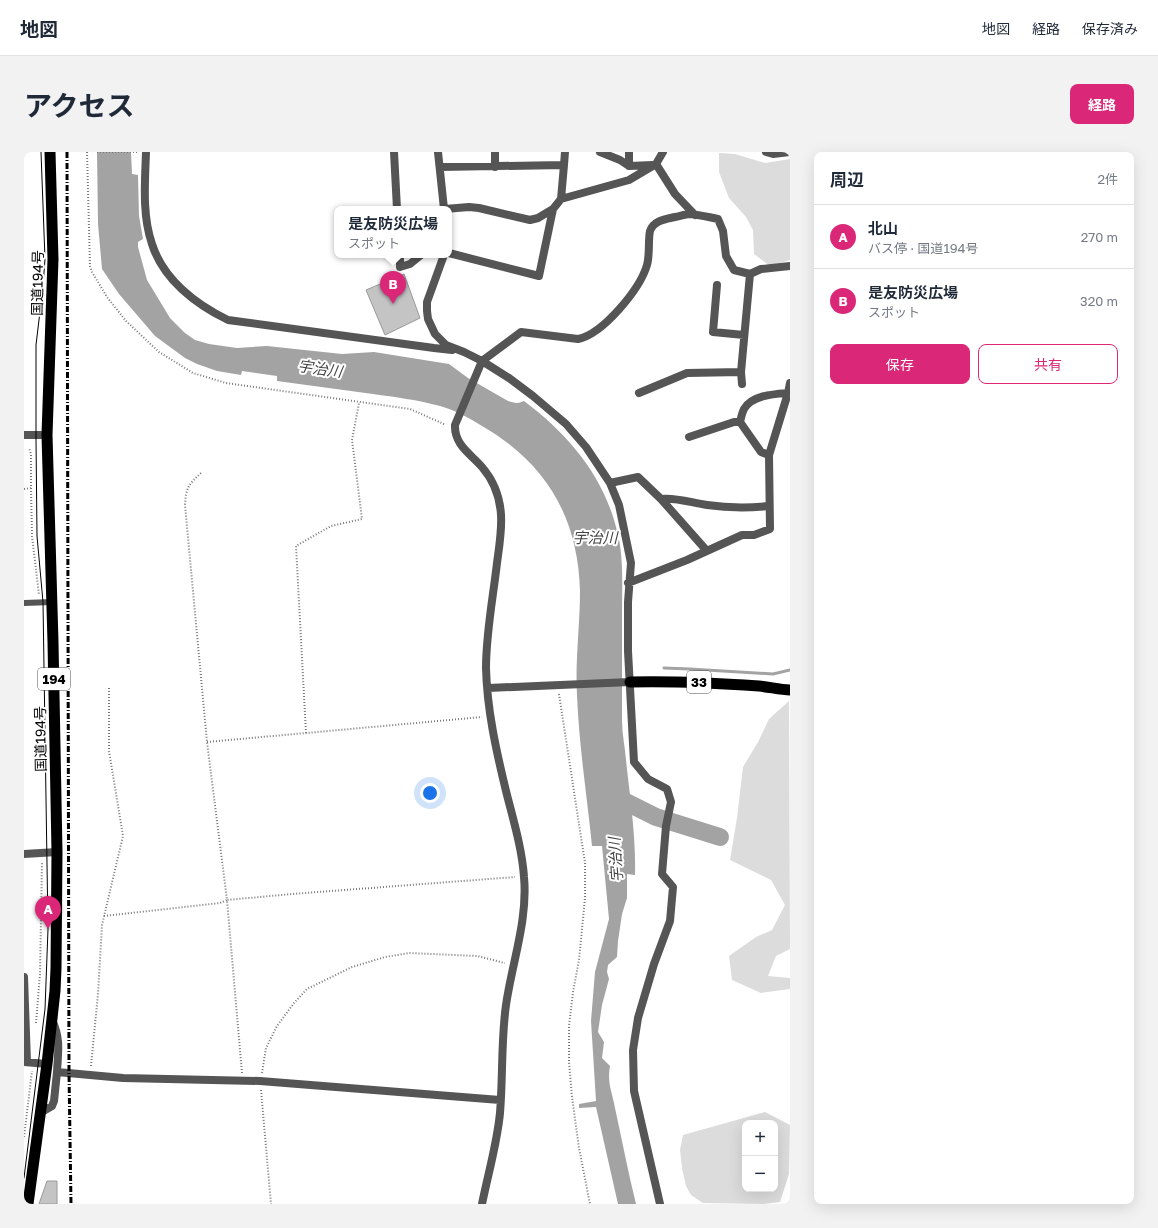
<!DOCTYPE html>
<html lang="ja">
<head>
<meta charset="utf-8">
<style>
	:root { --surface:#fff; --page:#f2f2f3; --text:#1f2937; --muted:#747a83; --line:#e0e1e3; --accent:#db2777 }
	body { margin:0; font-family:"Golos Text","Noto Sans JP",sans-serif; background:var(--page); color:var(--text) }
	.controls { position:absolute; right:12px; bottom:12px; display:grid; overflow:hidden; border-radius:8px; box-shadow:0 4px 16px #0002 }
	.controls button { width:36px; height:36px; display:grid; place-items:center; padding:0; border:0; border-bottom:1px solid var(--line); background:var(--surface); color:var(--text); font:20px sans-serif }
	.you { position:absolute; left:406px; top:641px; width:14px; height:14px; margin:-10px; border:3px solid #fff; border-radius:50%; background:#1a73e8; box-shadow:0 0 0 6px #1a73e833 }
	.badge { display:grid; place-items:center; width:26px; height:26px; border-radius:50%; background:var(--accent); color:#fff; font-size:13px; font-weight:700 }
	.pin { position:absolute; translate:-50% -33px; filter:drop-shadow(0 1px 2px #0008) }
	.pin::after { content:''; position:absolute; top:21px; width:14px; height:12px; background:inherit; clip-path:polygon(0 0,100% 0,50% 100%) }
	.popup { position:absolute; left:310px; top:54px; width:118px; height:52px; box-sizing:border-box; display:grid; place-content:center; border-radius:8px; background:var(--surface); filter:drop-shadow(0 1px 3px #0005); font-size:13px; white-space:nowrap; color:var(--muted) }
	.popup b { font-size:15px; color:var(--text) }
	.popup::after { content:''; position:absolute; left:50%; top:100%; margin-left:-8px; border:8px solid transparent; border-top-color:var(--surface) }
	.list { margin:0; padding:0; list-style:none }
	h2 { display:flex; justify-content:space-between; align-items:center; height:52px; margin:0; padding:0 16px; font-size:17px }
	h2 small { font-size:13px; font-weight:400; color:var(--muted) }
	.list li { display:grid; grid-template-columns:26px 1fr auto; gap:12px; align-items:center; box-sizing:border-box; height:64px; padding:0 16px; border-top:1px solid var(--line) }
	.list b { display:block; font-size:15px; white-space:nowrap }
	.list p { margin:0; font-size:13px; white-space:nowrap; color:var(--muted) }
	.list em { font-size:13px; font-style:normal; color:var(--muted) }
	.actions { display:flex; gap:8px; padding:12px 16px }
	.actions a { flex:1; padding:9px 0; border:1px solid var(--accent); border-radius:8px; text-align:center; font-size:14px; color:var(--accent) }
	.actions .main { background:var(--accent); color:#fff }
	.map { position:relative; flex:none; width:766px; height:1052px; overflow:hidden; border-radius:8px }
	header { display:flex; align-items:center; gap:24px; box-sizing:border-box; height:56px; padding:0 20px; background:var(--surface); border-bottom:1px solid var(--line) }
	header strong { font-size:19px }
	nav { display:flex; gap:22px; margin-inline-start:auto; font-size:14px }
	.intro { display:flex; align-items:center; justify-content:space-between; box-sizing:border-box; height:96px; padding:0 24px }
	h1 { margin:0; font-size:28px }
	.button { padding:10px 18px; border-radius:8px; background:var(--accent); color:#fff; font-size:14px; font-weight:700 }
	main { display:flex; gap:24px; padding:0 24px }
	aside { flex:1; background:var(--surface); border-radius:8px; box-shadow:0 4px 16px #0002 }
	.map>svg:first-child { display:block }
	.green { fill:#dcdcdc; fill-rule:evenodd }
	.water { fill:#a3a3a3 }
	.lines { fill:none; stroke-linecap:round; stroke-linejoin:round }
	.stream { stroke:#a3a3a3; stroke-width:3 }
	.river { stroke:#a3a3a3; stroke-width:18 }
	.building { fill:#c4c4c4; stroke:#999 }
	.path { stroke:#777; stroke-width:2; stroke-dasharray:1 2; stroke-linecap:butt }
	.service { stroke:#555; stroke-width:6 }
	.minor { stroke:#555; stroke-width:8 }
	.tertiary { stroke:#555; stroke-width:8 }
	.trunk { stroke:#000; stroke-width:11 }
	.tram { stroke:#000; stroke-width:1 }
	.rail { stroke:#000; stroke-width:3; stroke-dasharray:6 2 1 2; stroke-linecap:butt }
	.labels { text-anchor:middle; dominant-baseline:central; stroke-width:4; stroke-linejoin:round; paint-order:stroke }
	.shield { fill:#fff; stroke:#4c4c4c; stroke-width:1 }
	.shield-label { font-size:13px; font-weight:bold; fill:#000 }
	.street-label { font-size:14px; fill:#000; stroke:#fff }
	.water-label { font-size:15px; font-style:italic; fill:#444; stroke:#fff }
</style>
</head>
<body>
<header>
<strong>地図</strong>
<nav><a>地図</a><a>経路</a><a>保存済み</a></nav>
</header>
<div class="intro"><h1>アクセス</h1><a class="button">経路</a></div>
<main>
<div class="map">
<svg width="766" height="1052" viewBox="0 0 766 1052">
	<rect width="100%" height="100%" fill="#fff"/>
	<!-- green -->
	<path class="green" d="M695,1L711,2L741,11L766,7V108L746,114L730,102L729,78L722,65L705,46L695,20Z
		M765,549L766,797L752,804L744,824L766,826V837L737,841L708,828L705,804L732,785L748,778L761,753L747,728L706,708L713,666L719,615L734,590L745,567Z
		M741,960L766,973L765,1022L756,1050L739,1052L679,1051L667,1043L662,1034L658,1016L656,998L659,983ZM721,971H751V1037H721Z"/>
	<!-- water -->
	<path class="water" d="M73,0H107L108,22L114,23L115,64L119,87L114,90V95L123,128L146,166L161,181L171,188L185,192L213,196L243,194L318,202L350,200L425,212L444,226L484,249C490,251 494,252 500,249C544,282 580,324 593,379C600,405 598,434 598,460C598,496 598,533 598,569C598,582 601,595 602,608C606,646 612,684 611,723L603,722V746L598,762L594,789L593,805L584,813L583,820L585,827L578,853L574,880L580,890L578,906L586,914C583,932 588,939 591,956C598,988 604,1020 612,1052H594L572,955L555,956V952L572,949L567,869L571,820L585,767L578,694H568C563,644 555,594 553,543C551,509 556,474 556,439C554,365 522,311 458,274C445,266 431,258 416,254C394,248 371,245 349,242C317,238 285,233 253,229V224L218,219L217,223L193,219L173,212L161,206L131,184L95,142L78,117L74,72Z"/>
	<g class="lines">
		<!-- stream -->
		<path class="stream" d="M640,516L666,517L749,522L766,518"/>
		<!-- river -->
		<path class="river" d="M586,642L632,665L696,685"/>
	</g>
	<!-- building -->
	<path class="building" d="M380,122L396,166L361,183L342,138Z
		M23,1029H33V1052H15Z"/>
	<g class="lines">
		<!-- path -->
		<path class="path" d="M63,0L66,114L68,120L83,145L102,169L135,200L169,221L202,231L386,257L422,273
			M73,0H113
			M177,321C164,333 162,336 161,353L183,590L203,748L268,742L491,725
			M7,336L8,384L15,443
			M0,337L7,336V302L5,296
			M535,542L561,711V746L555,808L549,840L545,874V910L548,945L555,996L566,1052
			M282,581L272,394L307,374L338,367L328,288L335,251
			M183,590L458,565
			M80,764L196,751L203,748L218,921
			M12,871L16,822L18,710
			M67,914L74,842L78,773L99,684L85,599V535
			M238,921L242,896L253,874L270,851L283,837L328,815L361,805L385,801L453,804L481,811
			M237,938L247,1052
			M0,985L8,919"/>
		<!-- service -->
		<path class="service" d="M0,451L28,450"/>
		<!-- minor -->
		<path class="minor" d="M122,0C121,30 118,63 128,92C139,127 171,152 204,168L410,196L428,198
			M370,0L373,57
			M414,0L420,57
			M576,0L596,8L605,14L629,13
			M605,0V14
			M742,0L749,2L766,0
			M632,12L651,42L671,63
			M540,13L541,0
			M416,15L540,13L537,47L529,57
			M471,15V0
			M537,47L605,28L632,12L639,0
			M421,57L445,55L455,56L506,68L514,66L529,57L515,124L425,101
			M376,103V115L386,112L397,103
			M420,103L403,150V159L404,167L411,182L422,193L440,200L458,209L485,226L509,244L542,272L562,295L586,331L595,353L607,411L604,450V499L610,610L624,627L643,637L647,650L642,674L638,722L649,735L646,769L630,812L614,866L609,898L610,939L636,1052
			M693,133L689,180L720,183
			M717,220L718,232
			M615,241L663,221L717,220L726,122
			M665,285L710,270H716
			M745,303L737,300L716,270C717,266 718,261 720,257C728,243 750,242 764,241L766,231
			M586,331L614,325L637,347L683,399
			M637,347C652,345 668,351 683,353C704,356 725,356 745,354
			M604,431L663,408L718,383H730L746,377L745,303L764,241
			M464,536L606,530
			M0,702L33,700
			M0,825L3,910
			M28,868C37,887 34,900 33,920L99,926L236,929L476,948
			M0,910L23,912
			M16,961L28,954L30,949L33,920
			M458,1052C464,1022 473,992 476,961C479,925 477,888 482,853C488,811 504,768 500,725C498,696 489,667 482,639C472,598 463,557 462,516C462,481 469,446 473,411C475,396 478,379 477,363C476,346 470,329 458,315C447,302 430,293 431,273L458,209L497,180L554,187C579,182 616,137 623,113C626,103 624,88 626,79C630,68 642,67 651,65C656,64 662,62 666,62C675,63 685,65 694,67L699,79L702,104L710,118L726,122L737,117L766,114"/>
		<!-- tertiary -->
		<path class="tertiary" d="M0,283H23"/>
		<!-- trunk -->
		<path class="trunk" d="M606,530C649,529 692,531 735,534C746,535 756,538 766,538
			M4,1052L23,912L31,839L32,816L33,700L29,490L23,283L29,107L26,0"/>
		<!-- tram -->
		<path class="tram" d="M0,1026L21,857L24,777L19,450L13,384L12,287V193L19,134L21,107L17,0"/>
		<!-- rail -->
		<path class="rail" d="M43,0L45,921L47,1052"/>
	</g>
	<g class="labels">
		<!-- shield labels -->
		<g class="shield">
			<rect x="14" y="516" width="32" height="22" rx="3"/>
			<rect x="663" y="519" width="24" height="22" rx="3"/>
		</g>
		<g class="shield-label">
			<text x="30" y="527">194</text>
			<text x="675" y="530">33</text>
		</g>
		<!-- street labels -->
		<g class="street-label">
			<text transform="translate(13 131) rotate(-89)">国道194号</text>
			<text transform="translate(16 587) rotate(-91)">国道194号</text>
		</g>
		<!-- water labels -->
		<g class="water-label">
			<text transform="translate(296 216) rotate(8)">宇治川</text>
			<text x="571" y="385">宇治川</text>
			<text transform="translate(591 708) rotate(-94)">宇治川</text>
		</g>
	</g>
</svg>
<div class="controls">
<button>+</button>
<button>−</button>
</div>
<div class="you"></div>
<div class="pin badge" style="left:24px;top:777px">A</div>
<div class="pin badge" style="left:369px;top:152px">B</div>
<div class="popup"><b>是友防災広場</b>スポット</div>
</div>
<aside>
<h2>周辺<small>2件</small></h2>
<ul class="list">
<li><span class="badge">A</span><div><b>北山</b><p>バス停 · 国道194号</p></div><em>270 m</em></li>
<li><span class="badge">B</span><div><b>是友防災広場</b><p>スポット</p></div><em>320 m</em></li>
</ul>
<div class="actions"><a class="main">保存</a><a>共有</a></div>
</aside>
</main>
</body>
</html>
